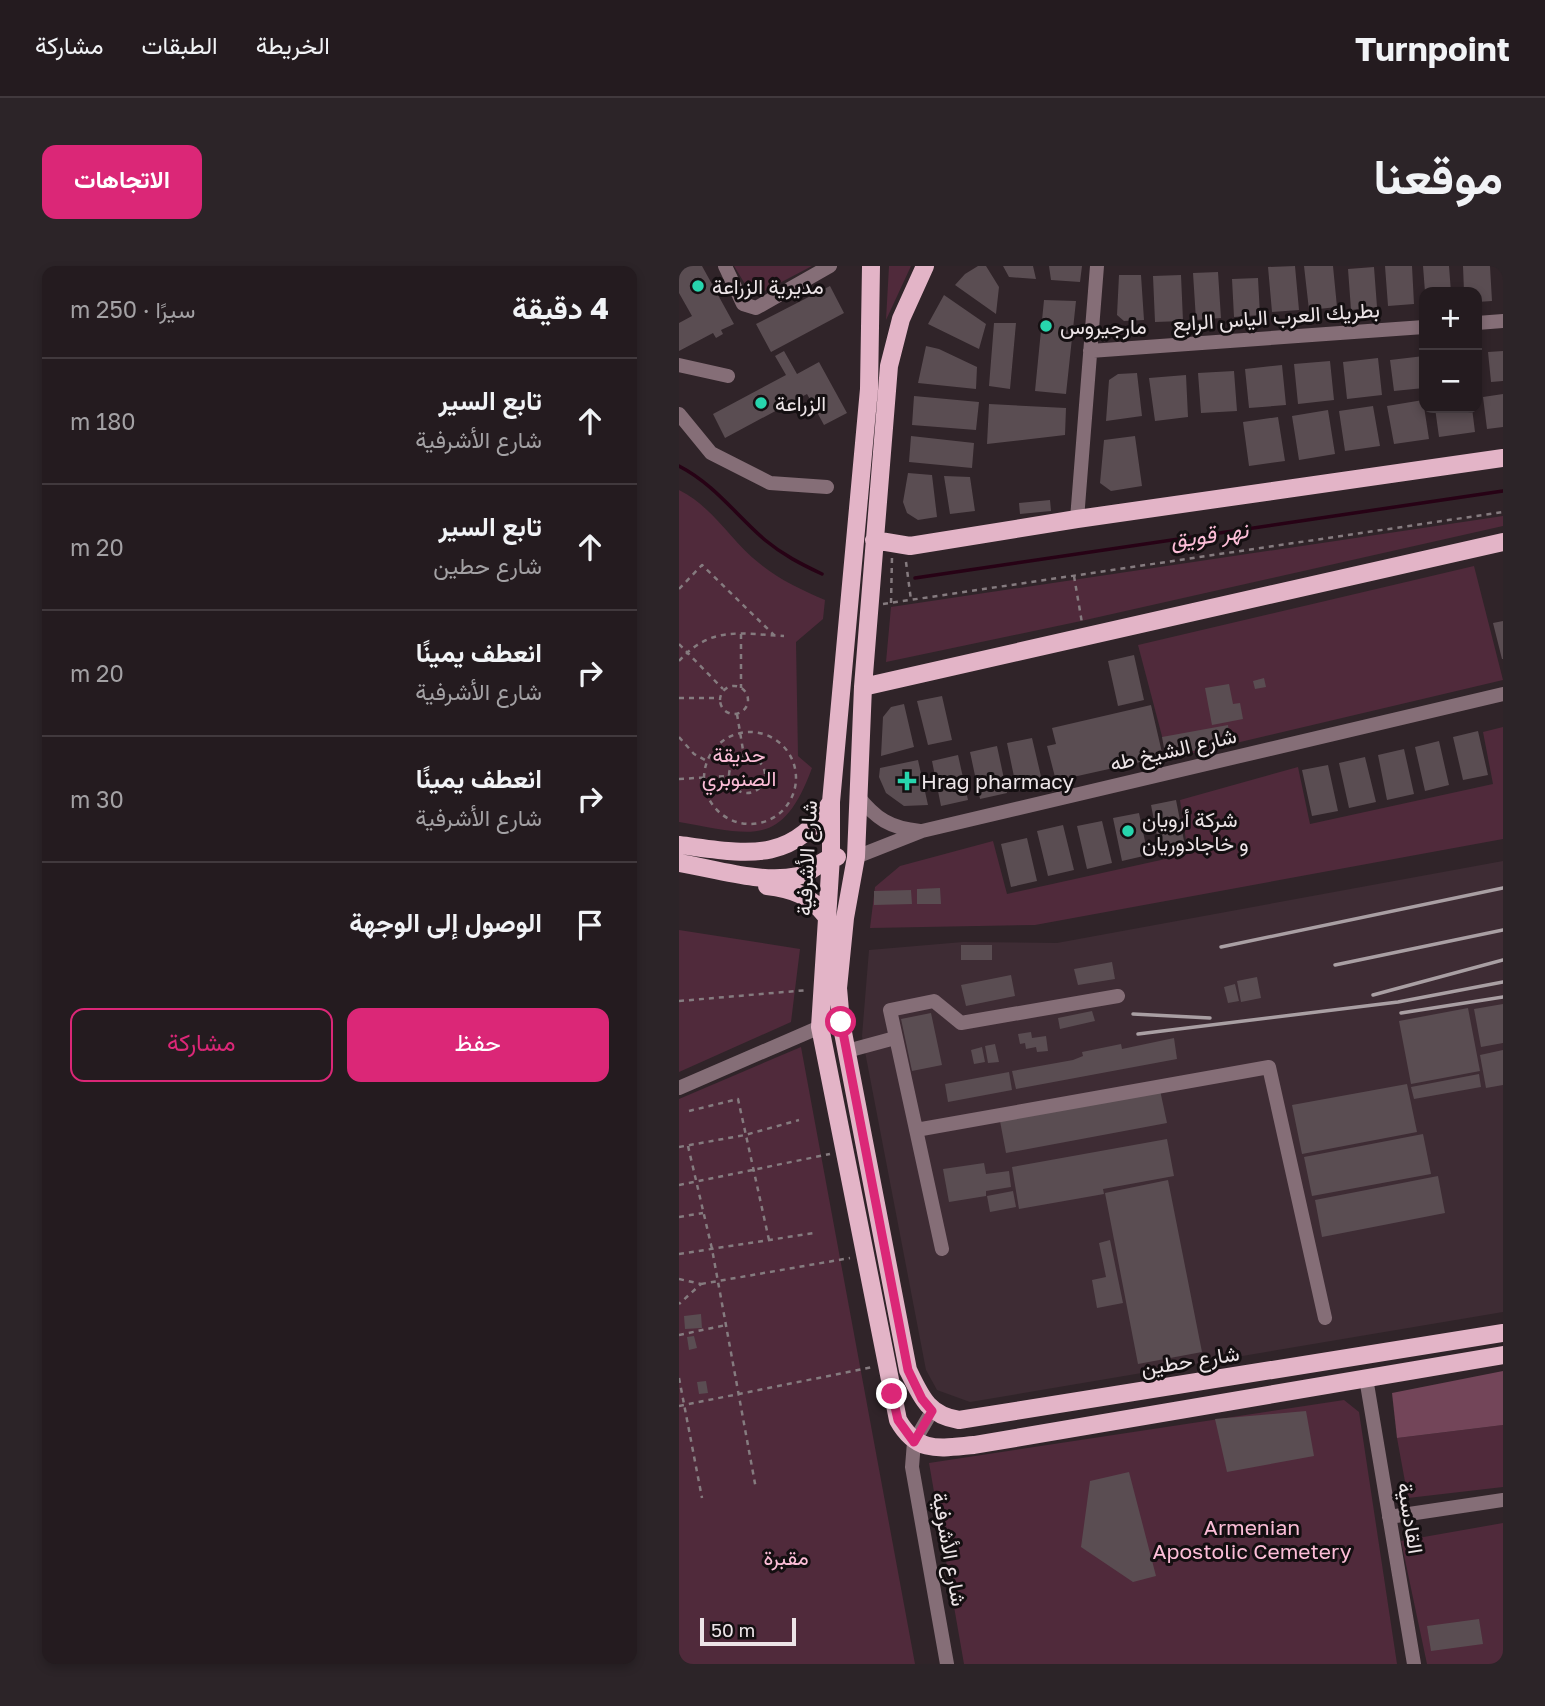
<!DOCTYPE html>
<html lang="ar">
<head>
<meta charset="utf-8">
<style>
	:root { --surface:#241b1f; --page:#2c2428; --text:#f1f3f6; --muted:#a3a1a4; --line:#41393d; --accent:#db2777 }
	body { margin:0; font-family:"Golos Text",Vazirmatn,sans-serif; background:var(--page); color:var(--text); direction:rtl }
	.controls { position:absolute; right:21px; top:21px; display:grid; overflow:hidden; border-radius:14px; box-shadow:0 4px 10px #0003 }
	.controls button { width:63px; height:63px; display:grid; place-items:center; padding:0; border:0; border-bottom:2px solid var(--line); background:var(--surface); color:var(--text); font:35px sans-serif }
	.scale { position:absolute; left:21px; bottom:18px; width:96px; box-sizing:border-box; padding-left:7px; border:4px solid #ece4e7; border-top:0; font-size:19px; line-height:24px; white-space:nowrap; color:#ece4e7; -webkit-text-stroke:5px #140f11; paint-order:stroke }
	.stop { position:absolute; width:21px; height:21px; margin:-16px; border:5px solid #db2777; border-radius:50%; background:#fff }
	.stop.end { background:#db2777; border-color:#fff; box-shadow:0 2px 7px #0008 }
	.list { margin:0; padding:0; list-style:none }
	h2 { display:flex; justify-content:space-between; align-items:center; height:91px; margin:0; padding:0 28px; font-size:30px }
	h2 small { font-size:23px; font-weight:400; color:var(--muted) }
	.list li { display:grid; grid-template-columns:46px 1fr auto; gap:21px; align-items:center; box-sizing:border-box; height:126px; padding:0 28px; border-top:2px solid var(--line) }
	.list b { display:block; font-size:26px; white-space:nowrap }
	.list p { margin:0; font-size:23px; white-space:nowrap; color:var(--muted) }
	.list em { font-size:23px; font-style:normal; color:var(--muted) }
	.actions { display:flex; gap:14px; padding:21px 28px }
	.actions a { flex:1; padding:16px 0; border:2px solid var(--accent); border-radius:14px; text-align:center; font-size:24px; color:var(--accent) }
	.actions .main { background:var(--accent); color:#fff }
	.icon { flex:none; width:38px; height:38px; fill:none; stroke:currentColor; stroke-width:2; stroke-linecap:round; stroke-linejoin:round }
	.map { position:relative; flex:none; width:824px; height:1398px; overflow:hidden; direction:ltr; border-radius:14px }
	header { display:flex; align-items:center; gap:42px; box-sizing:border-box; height:98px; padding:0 35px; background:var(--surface); border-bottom:2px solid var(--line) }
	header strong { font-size:33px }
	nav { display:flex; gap:38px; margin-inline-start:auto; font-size:24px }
	.intro { display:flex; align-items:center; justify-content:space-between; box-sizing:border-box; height:168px; padding:0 42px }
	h1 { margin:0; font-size:49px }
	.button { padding:18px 32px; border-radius:14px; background:var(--accent); color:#fff; font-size:24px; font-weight:700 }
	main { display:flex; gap:42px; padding:0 42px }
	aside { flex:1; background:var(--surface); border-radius:14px; box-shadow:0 4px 10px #0003 }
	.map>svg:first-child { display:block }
	.built { fill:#3e2c34 }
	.green { fill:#502a3b }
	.forest { fill:#734559 }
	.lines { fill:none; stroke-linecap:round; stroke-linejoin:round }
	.stream { stroke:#270215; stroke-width:3.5 }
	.building { fill:#5a4d52 }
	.path { stroke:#857b7f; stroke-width:2.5; stroke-dasharray:5 5; stroke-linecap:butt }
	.minor { stroke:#856e77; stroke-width:14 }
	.major { stroke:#e3b4c7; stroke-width:18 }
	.rail { stroke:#a99fa3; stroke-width:3.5 }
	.route { stroke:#db2777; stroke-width:9 }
	.poi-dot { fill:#27d5ad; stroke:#140f11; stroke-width:2.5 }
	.labels { text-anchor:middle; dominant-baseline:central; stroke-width:6; stroke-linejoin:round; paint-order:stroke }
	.poi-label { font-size:21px; fill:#ece4e7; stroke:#140f11; text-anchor:start }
	.street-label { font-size:21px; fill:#ece4e7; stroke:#140f11 }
	.park-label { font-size:21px; fill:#fcbdd7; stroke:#140f11 }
	.water-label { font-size:23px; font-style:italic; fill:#fdbed8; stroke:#140f11 }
</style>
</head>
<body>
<header>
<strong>Turnpoint</strong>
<nav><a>الخريطة</a><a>الطبقات</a><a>مشاركة</a></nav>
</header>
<div class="intro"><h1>موقعنا</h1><a class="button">الاتجاهات</a></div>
<main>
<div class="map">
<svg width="824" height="1398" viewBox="0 0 824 1398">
	<rect width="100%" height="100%" fill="#302429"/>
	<!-- built -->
	<path class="built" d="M824,595V1046L291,1136L258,1124L247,1104L183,770L190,684L284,676L378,677Z"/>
	<!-- green -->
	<path class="green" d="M55,0H133L74,31Z
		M210,0H232L207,54Z
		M0,224C34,241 51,274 80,297C99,313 123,324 146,334L144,353L117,376L119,490L133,502C103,584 72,568 0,556Z
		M824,250V260L402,355L207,396L212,341Z
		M795,300L824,414L489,493L459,379Z
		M824,461V573L356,659L191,662L196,621L221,600L314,575L328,628L509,588L501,534L619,501L631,558L814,518L804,466Z
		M0,664L121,683L112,756L0,806Z
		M122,781L236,1398H0V833Z
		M665,1134L680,1146L718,1398H285L250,1197Z
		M824,1159V1221L729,1232L718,1172Z
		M824,1257V1398H748L722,1275Z"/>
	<!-- forest -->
	<path class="forest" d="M824,1105V1159L718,1172L713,1127Z"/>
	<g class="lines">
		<!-- stream -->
		<path class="stream" d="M0,200C35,218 57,249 86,274C104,289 122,298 143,308
			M236,312L824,225"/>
	</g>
	<!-- building -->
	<path class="building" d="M0,0H23L55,58L42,64L44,68L37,72L34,67L0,85V57L13,50L0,27Z
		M299,0H307L320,21L317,48L276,19L286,8Z
		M324,0H354L357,13L330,11Z
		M370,0H403L401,16L372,14Z
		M616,0L620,44L593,46L589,1Z
		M625,0H654L658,41L630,44Z
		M706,0H733L735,38L709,40Z
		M744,0H770L772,26H746Z
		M784,0H811L813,35L798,36V26H785Z
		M695,1L698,41L672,44L669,3Z
		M539,6L542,52L517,54L514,7Z
		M440,9H462L465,54L445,55L438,49Z
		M502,9L504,55L476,56L474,10Z
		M579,12L581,49L555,51L553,13Z
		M151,20L165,47L92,86L77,58Z
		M265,29L307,58L300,83L249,58Z
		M365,34L397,35L387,128L356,125Z
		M315,57H337L331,123L310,120Z
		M247,80L260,83L298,101L297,123L239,117Z
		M105,85L118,108L140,96L168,147L145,159L128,128L46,172L34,148L107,109L96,90Z
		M824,85V115L812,116L809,86Z
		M745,90V122L715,125L711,94Z
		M699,92L703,129L668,133L664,96Z
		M651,95L655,134L619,138L615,98Z
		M603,99L607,139L570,142L566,103Z
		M555,105L558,145L522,147L519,107Z
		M458,107L463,150L427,155L430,114L439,108Z
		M507,109L509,151L476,155L470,112Z
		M824,128V161L808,163L804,131Z
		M235,130L300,136L297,164L233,159Z
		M744,134L750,173L715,178L708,140Z
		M310,138L387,142L386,169L308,178Z
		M694,140L701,180L666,185L660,145Z
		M756,142H793L796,166L760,171Z
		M649,144L656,188L620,194L613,150Z
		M599,151L606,195L570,200L564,156Z
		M232,170L295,177L293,202L230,196Z
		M456,170L463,220L432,225L421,217L425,174Z
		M229,207L253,209L258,251L239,254L228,247L224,236Z
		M265,210L291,211L296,245L271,248Z
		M371,234L372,245L341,248L340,237Z
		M824,355V393H823L814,357Z
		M455,389L465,434L439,440L429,395Z
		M585,412L587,421L576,423L574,415Z
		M550,418L554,438L561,437L564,453L533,459L526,422Z
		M263,430L273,474L249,479L238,435Z
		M225,438L235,481L202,490L204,451L212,441Z
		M472,439L484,491L385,513L384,509L376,511L368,480L377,478L373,462Z
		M549,459L550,468L528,475L529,482L504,487L503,481L485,482L483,471Z
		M799,465L809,509L784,514L774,471Z
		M353,472L364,519L338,525L328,477Z
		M760,475L770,519L746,525L736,481Z
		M318,480L328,527L301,533L291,486Z
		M725,483L735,528L708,534L699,489Z
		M279,489L289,534L262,540L253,495Z
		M686,491L697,536L670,542L660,497Z
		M239,494L249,539L225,540L207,527L200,511L201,502Z
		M649,499L659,545L633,550L623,504Z
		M497,534L506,580L481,585L472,539Z
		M460,547L469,589L443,595L434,552Z
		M423,555L433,597L408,603L398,560Z
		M384,559L395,604L369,610L358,565Z
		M348,572L358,615L332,621L322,578Z
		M261,622L262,638H238V623Z
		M232,624L233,638L195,639V625Z
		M282,679H313V694H282Z
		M433,696L436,713L399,719L395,703Z
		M332,709L336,730L287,740L282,719Z
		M578,711L582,732L562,736L558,715Z
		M556,718L560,735L549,737L545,721Z
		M824,738V777L802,781L795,743Z
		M789,742L801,805L732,818L720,755Z
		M413,745L416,755L381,763L379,752Z
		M252,747L263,799L233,805L222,753Z
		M352,766L353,772L367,770L369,785L358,786L357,781L347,783L346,777L341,778L339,768Z
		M495,772L498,793L337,823L333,805L394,794L404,790L403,786L442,778L443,783Z
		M316,778L320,796L309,797L306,780Z
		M303,781L306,796L295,798L292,784Z
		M824,784V819L807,822L801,789Z
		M330,806L333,824L269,836L266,818Z
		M800,808L802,821L735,833L732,821Z
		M728,818L738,866L623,888L613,839Z
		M481,824L488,857L327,887L321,855Z
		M744,868L752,908L633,930L625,891Z
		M488,873L495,910L424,923L425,928L340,943L333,901Z
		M305,897L307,908L330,905L332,921L307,925V930L270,936L264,903Z
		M759,910L766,947L643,971L636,934Z
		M489,914L523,1086L459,1098L426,927Z
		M334,925L337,941L311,946L308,930Z
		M431,974L444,1037L418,1042L413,1014L427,1011L420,977Z
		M22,1048L23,1062L6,1063L5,1050Z
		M15,1070L18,1082L10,1084L8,1071Z
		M27,1115L29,1127L20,1128L18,1116Z
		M627,1145L635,1190L548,1206L536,1153Z
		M450,1206L477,1310L454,1316L402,1281L411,1215Z
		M800,1353L804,1378L752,1385L748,1360Z"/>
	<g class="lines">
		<!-- path -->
		<path class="path" d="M227,296L232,334
			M395,310L403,357
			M0,323L23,299L96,370
			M212,337L213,291
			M204,338L824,246
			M62,368V422
			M0,378L44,423
			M0,395C32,359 62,368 105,370
			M41 434a14 14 0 1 1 28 0a14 14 0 1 1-28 0Z
			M0,432H41
			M58,448L65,490
			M25 512a46 46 0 1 1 92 0a46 46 0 1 1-92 0Z
			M0,471L15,488L28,495
			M50 509a18 18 0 1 1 36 0a18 18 0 1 1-36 0Z
			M0,513L50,510
			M0,735L129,724
			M10,845L59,833L90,974
			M9,880L33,983L77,1223
			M0,881L66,869L120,854
			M0,919L151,888
			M0,951L24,947
			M0,988L135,967
			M0,1013L22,1018L0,1038
			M22,1018L171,992
			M0,1069L47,1059
			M0,1112L23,1232
			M0,1140L194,1101"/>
		<!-- minor -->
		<path class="minor" d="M46,0L64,38L77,42L151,0
			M798,57L824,55
			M411,85L745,61
			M0,99L49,110
			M0,148L32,187L91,217L148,221
			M398,253L418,0
			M178,529C197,553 211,562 241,565
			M177,591L243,565L824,428
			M168,785L216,772
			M0,822L141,761
			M237,864L590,801L646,1052
			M263,983L211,744L255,735L282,757L439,730
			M687,1112L735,1398
			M253,1145L235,1176L233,1201L268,1398
			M710,1251L824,1234"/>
		<!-- major -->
		<path class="major" d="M192,0L190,123L152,536V591L141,761L219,1154C238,1188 261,1182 295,1179L824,1089
			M246,0L222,53L210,100L184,421L177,591L166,652L159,722L162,756L229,1104C242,1131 249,1149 280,1154L824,1067
			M195,274L231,280L398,253L824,192
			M184,421L824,276
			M0,579C64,587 113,600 152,536
			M0,597C37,603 82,618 119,610C134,607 144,591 158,591
			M88,620C113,623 131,629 147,650"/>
		<!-- rail -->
		<path class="rail" d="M542,681L824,622
			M656,699L824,664
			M694,729L824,694
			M722,747L824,731
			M454,748L531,752
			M459,768L719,736L824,716"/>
	</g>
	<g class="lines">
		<!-- route -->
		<path class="route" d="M162,756L229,1104L243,1133L253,1145L235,1176L219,1154L213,1128"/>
	</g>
	<!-- markers -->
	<g class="poi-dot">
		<circle cx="19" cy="20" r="7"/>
		<circle cx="367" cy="60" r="7"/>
		<circle cx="82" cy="137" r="7"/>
		<path d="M224.5 504.5h7v7h7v7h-7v7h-7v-7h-7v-7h7z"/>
		<circle cx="449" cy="565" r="7"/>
	</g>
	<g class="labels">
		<!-- poi labels -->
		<g class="poi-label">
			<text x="33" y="20">مديرية الزراعة</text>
			<text x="381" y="60">مارجيروس</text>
			<text x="96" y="137">الزراعة</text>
			<text x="242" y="515">Hrag pharmacy</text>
			<text x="463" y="553">شركة أرويان<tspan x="463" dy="24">و خاجادوريان</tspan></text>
		</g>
		<!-- street labels -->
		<g class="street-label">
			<text transform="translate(597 50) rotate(-4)">بطريك العرب الياس الرابع</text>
			<text transform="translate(494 483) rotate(-13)">شارع الشيخ طه</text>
			<text transform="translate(127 592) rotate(-87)">شارع الأشرفية</text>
			<text transform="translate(511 1094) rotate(-9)">شارع حطين</text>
			<text transform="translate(732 1252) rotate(81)">القادسية</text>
			<text transform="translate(271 1283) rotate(80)">شارع الأشرفية</text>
		</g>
		<!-- park labels -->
		<g class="park-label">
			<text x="60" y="488">حديقة<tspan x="60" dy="24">الصنوبري</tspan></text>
			<text x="573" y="1261">Armenian<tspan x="573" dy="24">Apostolic Cemetery</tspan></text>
			<text x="107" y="1291">مقبرة</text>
		</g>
		<!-- water labels -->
		<g class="water-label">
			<text transform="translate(530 268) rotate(-8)">نهر قويق</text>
		</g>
	</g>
</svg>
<div class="controls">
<button>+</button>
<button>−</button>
</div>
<div class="scale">50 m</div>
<div class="stop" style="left:162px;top:756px"></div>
<div class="stop end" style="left:213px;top:1128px"></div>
</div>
<aside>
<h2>4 دقيقة<small>سيرًا · 250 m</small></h2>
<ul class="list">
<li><svg class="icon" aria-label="ahead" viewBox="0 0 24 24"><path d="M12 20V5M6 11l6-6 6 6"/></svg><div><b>تابع السير</b><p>شارع الأشرفية</p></div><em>180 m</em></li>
<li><svg class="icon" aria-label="ahead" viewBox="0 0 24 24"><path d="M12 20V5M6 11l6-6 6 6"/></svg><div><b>تابع السير</b><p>شارع حطين</p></div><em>20 m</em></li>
<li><svg class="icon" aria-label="right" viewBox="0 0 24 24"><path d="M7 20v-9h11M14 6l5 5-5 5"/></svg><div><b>انعطف يمينًا</b><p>شارع الأشرفية</p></div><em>20 m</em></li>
<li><svg class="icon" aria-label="right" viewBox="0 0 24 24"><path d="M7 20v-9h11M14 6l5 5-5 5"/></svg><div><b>انعطف يمينًا</b><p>شارع الأشرفية</p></div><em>30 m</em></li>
<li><svg class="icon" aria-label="arrive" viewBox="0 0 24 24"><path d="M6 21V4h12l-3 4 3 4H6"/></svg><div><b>الوصول إلى الوجهة</b></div></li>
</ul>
<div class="actions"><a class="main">حفظ</a><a>مشاركة</a></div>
</aside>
</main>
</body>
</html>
